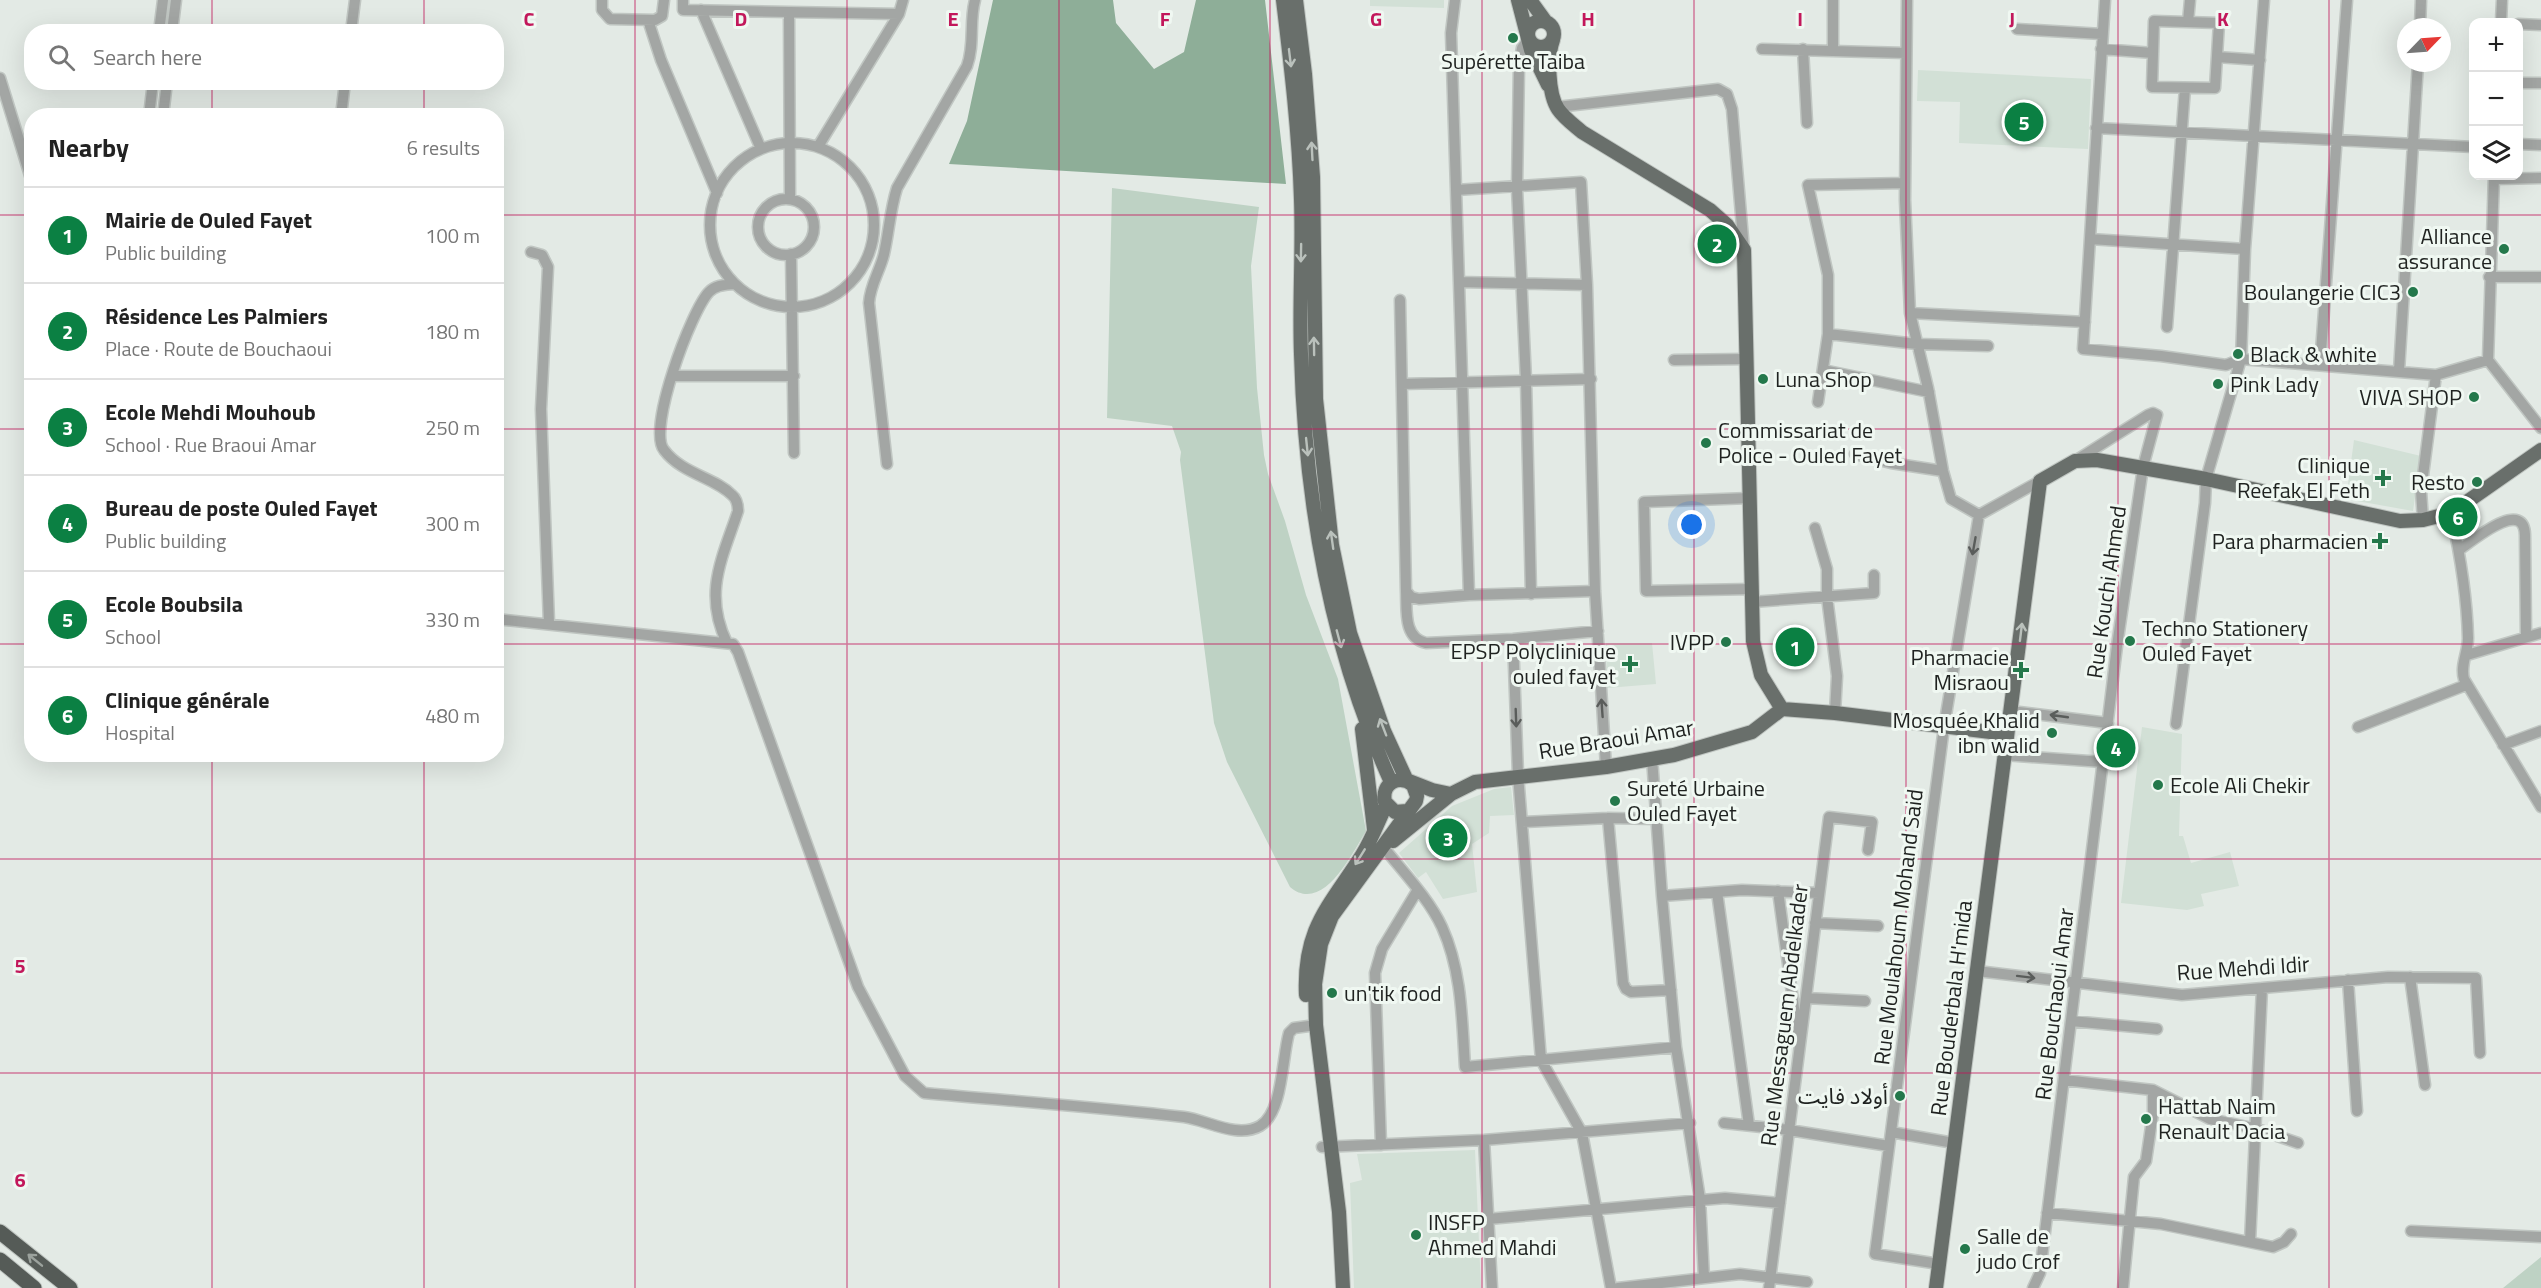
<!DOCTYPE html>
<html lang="en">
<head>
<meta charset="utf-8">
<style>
	:root { --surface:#fff; --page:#f6f6f6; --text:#222; --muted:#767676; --line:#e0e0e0; --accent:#0b8043 }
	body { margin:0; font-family:"Titillium Web","Noto Sans Arabic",sans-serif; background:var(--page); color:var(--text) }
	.controls { position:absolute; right:18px; top:18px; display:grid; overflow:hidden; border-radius:12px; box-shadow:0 6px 24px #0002 }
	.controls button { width:54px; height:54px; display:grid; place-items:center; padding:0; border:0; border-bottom:2px solid var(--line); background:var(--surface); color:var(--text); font:30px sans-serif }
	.compass { position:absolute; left:2397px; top:18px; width:54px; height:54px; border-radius:50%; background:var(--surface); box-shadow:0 6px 24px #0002; rotate:65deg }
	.you { position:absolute; left:1692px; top:525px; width:21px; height:21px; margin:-15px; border:4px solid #fff; border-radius:50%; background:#1a73e8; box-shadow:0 0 0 9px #1a73e833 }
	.badge { display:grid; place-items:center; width:39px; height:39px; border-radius:50%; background:var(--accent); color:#fff; font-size:20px; font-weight:700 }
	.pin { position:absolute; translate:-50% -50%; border:3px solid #fff; box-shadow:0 2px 6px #0006 }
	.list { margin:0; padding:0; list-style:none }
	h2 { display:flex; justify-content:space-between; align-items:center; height:78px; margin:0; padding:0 24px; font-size:26px }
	h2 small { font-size:20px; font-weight:400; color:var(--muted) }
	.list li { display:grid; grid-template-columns:39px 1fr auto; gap:18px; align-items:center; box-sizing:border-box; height:96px; padding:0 24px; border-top:2px solid var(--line) }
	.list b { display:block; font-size:22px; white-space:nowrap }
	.list p { margin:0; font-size:20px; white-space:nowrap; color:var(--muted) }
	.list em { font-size:20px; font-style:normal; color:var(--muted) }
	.icon { flex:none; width:33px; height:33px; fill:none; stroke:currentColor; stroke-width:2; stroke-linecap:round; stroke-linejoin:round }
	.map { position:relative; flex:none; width:2541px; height:1288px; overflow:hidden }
	.search { position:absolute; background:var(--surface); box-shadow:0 6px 24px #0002; left:24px; top:24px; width:480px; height:66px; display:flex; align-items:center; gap:15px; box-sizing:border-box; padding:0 21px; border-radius:24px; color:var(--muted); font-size:22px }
	.panel { position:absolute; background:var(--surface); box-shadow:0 6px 24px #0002; left:24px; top:108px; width:480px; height:654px; border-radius:24px }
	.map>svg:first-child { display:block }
	.built { fill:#d2e0d6 }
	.green { fill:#bed2c4 }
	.forest { fill:#8eae98 }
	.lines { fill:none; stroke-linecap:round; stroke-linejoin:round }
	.minor-casing { stroke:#c0c6c2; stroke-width:13 }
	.major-casing { stroke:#c0c6c2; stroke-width:16 }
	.highway-casing { stroke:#c0c6c2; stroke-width:17 }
	.minor { stroke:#a3a6a4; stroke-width:10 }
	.major { stroke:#696f6b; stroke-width:14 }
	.highway { stroke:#555b57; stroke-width:15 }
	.oneway { stroke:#bac1bc }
	.oneway2 { stroke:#5a5d5b }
	.oneway3 { stroke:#9ba29d }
	.grid { fill:none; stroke:#c2185b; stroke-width:1.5; stroke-opacity:0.55 }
	.poi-dot { fill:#24784b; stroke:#f0f8f2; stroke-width:2 }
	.labels { text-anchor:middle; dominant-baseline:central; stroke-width:6; stroke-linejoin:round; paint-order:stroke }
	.poi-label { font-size:22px; fill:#1f2220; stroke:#f0f8f2; text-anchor:end }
	.street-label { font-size:22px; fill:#1f2220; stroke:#f0f8f2 }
	.grid-label { font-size:20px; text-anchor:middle; font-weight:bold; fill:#c2185b; stroke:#f0f8f2; stroke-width:6; stroke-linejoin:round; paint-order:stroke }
</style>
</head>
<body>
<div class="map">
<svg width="2541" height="1288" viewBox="0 0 2541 1288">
	<rect width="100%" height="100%" fill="#e3eae5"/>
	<!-- built -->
	<path class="built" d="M1370,0H1444V8L1370,6Z
		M1918,70L2091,79L2088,149L1959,143L1960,102L1917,101Z
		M2354,440L2421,456L2413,511L2346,499Z
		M1606,643H1652L1656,684L1607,688Z
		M2142,727L2182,734L2179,836H2183L2191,863L2230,852L2239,886L2201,894L2204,906L2187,910L2121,903Z
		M1511,787L1514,815L1490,816L1489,833L1472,844L1477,892L1443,899L1426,872L1418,878L1399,853L1452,806L1494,789Z
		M1475,1150L1481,1288H1354L1350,1183L1362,1180L1357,1154Z"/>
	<!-- green -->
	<path class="green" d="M1112,188L1259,207L1251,266L1257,388L1264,455L1268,474L1285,521L1306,595L1338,679L1366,831C1353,852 1323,915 1290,887L1227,762L1214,723L1180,460L1181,452L1172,426L1107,418Z
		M2541,1257V1288H2503Z"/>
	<!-- forest -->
	<path class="forest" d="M993,0H1113L1116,23L1154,69L1184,52L1196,0H1265L1286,184L949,164L967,121Z"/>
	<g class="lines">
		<!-- minor casing -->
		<g class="minor-casing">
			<path id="minor" d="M602,0V10L610,19L655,20L662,16L664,0
				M683,0V10L899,14
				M1455,0L1451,33L1469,595
				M1833,0V50
				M1907,0L1905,200L1910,313L1928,388L1943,471L1951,499L1979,515
				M2105,0L2083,349L2161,356L2226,365L2241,359L2436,375L2488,360L2494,176
				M701,10L761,149
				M789,12L790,199
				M648,20L661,60L717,193
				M2154,21L2219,23L2215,88L2152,87Z
				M2188,22L2190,0
				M2501,22L2502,0
				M2518,24L2541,25
				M2420,27L2421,0
				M2017,29L2102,34
				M159,32L163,0
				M172,32L176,0
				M351,32L355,0
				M1529,38L1522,48L1519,65L1517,188L1526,380L1531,594
				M1762,49L1906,53
				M1803,49L1807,123
				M2101,49L2153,53
				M2217,57L2260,60
				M0,78L32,182
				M2518,83H2541
				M1557,107L1718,89L1727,94L1732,109L1744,250
				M149,116L153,82
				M163,116L167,82
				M341,116L345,82
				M2096,128L2474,147
				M710 225a82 82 0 1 1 164 0a82 82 0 1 1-164 0Z
				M2518,144L2541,145
				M819,145L899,14L903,0
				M2494,179L2541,178
				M1456,190L1581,182L1587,285L1595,591L1606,767
				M758 227a28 28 0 1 1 56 0a28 28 0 1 1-56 0Z
				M2090,239L2245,249
				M531,252L542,255L548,267L541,409L549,623
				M791,254L794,453
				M2489,277H2541
				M1459,282L1587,285
				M1400,300L1406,591L1411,597L1419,599L1469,595L1595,591
				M1910,313L2085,322
				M2167,327L2185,88
				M1828,334L1917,344L1988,346
				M1674,360L1745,359
				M2488,360L2541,428
				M2320,365L2347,0
				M1823,370L1929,392
				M2399,371L2418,63
				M673,376H794
				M1402,384L1591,379
				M1818,402L1828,334V275L1808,185L1905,183
				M1855,454L1891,463L1943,471
				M887,464L869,303C870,285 880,271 884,254C889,232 890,210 897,188L967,66C975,44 969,22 975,0
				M1750,498L1644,502L1646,591L1752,589
				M2451,513C2460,554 2467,596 2468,638C2468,653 2460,665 2464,679L2541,807
				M2423,520L2421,491L2436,375
				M1815,528L1827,569V597L1837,676L1835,713
				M2459,550C2472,541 2524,497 2525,535L2526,637
				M1406,591C1407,610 1403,638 1426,643L1513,639L1598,631
				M1752,602L1874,593V575
				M496,619L733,644L738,652L858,987L905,1076L924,1093C1011,1101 1098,1107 1184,1117C1207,1120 1237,1139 1260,1126C1283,1113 1282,1057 1289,1033L1294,1028L1316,1025
				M1513,639L1518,775L1541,1060L1582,1133L1611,1288
				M727,643C703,593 722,559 738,511C738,504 737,499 732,495C714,477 682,474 664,450C647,429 691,311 709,292C716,285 724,285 734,284
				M2467,655L2541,633
				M2011,711L2108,723
				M2176,724L2205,503L2206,479L2241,359L2245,249L2264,0
				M2358,727L2466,685
				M2503,745L2541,731
				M2004,755L2103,762
				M1652,758L1662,896L1676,1047L1700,1199L1704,1278
				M1608,818L1623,983L1626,989L1631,992L1671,990
				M1522,822L1608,818L1657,819
				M1385,849C1404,873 1429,899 1442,927C1462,971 1462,1020 1465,1067L1676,1047
				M1778,891L1797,1030
				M1717,892L1749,1125
				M1662,896L1742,890L1819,893
				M1815,923L1878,926
				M1977,971L2182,995L2388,977L2476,978L2480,1053
				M2410,977L2425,1085
				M2348,980L2357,1111
				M1806,998L1865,1001
				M2071,1021L2157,1029
				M2064,1080L2153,1090L2210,1119L2257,1129L2298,1143
				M1724,1123L1789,1130L1889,1146
				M1891,1132L1954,1143
				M1484,1140L1492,1288
				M1381,1145L1375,973L1382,949L1417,891
				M1322,1147L1484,1140L1690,1123
				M2047,1213L2161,1224L2273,1247L2284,1242L2291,1234
				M1488,1219L1725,1198L1780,1203
				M2411,1231L2541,1237
				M2250,1242L2262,988
				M1939,1264L1875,1254L1944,727L1979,515L2040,481
				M1618,1288L1740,1274L1807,1282
				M1769,1288L1829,817L1872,822L1868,850
				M2033,1288L2040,1273L2117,646L2143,467L2157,415L2153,413L2148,415L2075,461
				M2123,1288L2134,1177L2146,1161L2153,1113V1090"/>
		</g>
		<!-- major casing -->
		<g class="major-casing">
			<path id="major" d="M1283,0C1291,66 1299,133 1301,199C1303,251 1299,302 1301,354C1305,501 1330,648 1391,782
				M1296,0L1305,74L1313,177L1316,399L1332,545L1350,633L1384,731L1407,781
				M1518,0L1531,50L1548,85
				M1530,0L1546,22
				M1528 34a13 13 0 1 1 26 0a13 13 0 1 1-26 0Z
				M1553,40C1547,56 1548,94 1558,109C1564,118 1574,125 1582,132L1710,210L1727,225L1744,250L1753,641L1761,675L1782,709
				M1782,709L1835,713L2007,734
				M1362,729L1374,829
				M1409,781L1432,790L1451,794L1446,796
				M1393,841L1451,794L1475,782L1606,767L1674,755L1752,732L1782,709
				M1306,995C1303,928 1329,907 1362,855C1372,839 1378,822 1386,805
				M1343,1288L1339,1212L1316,1025L1315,984L1321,944L1332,916L1416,801L1417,796L1413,785C1399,774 1381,783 1385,802L1395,812L1407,811
				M1936,1288L2040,481L2075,461L2097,460L2206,479L2400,521L2423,520L2451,513L2541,450"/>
		</g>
		<!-- highway casing -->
		<g class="highway-casing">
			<path id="highway" d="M0,1232L70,1288
				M0,1260L34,1288"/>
		</g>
		<!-- minor -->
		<use href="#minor" class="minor"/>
		<!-- major -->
		<use href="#major" class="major"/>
		<!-- highway -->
		<use href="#highway" class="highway"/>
	</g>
	<!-- one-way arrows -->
	<defs><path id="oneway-shaft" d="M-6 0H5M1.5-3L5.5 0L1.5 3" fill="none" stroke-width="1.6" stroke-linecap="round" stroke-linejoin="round" transform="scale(1.5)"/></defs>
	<g class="oneway">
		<use href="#oneway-shaft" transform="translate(1290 58) rotate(83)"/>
		<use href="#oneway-shaft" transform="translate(1312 151) rotate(-93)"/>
		<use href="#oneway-shaft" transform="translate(1301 253) rotate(91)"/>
		<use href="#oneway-shaft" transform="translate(1314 346) rotate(-91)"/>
		<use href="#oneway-shaft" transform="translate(1307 447) rotate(84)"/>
		<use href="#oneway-shaft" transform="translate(1332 540) rotate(-98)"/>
		<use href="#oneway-shaft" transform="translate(2021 632) rotate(-83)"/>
		<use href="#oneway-shaft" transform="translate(1339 639) rotate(75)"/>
		<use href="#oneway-shaft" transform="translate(1383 727) rotate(-111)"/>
		<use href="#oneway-shaft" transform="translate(1360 857) rotate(122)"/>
	</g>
	<g class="oneway2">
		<use href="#oneway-shaft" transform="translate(1974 546) rotate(100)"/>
		<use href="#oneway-shaft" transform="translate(1602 708) rotate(-94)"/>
		<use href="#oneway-shaft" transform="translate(2059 716) rotate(-172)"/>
		<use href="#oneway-shaft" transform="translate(1516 718) rotate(88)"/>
		<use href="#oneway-shaft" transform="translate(2026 977) rotate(7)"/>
	</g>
	<use class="oneway3" href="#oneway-shaft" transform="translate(35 1260) rotate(-141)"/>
	<!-- grid -->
	<path class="grid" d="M212,0V32M424,0V32M635,0V1288M847,0V1288M1059,0V1288M1270,0V1288M1482,0V1288M1694,0V1288M1906,0V1288M2118,0V1288M2329,0V1288M212,82V116M424,82V116M0,215H32M496,215H2541M0,429H32M496,429H2541M0,644H32M496,644H2541M212,754V1288M424,754V1288M0,859H2541M0,1073H2541"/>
	<!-- markers -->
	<g class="poi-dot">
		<circle cx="1513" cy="38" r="6"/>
		<circle cx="2504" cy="249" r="6"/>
		<circle cx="2413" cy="292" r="6"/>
		<circle cx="2238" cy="354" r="6"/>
		<circle cx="1763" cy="379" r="6"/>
		<circle cx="2218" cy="384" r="6"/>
		<circle cx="2474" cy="397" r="6"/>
		<circle cx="1706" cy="443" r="6"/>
		<path d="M2380 469h6v6h6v6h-6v6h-6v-6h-6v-6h6z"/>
		<circle cx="2477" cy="482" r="6"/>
		<path d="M2377 532h6v6h6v6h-6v6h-6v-6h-6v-6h6z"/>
		<circle cx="2130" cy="641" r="6"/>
		<circle cx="1726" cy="642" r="6"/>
		<path d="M1627 655h6v6h6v6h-6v6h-6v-6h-6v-6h6z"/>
		<path d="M2018 661h6v6h6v6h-6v6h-6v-6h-6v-6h6z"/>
		<circle cx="2052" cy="733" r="6"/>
		<circle cx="2158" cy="785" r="6"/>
		<circle cx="1615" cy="801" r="6"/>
		<circle cx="1332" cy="993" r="6"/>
		<circle cx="1900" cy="1096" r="6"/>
		<circle cx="2146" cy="1119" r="6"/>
		<circle cx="1416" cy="1235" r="6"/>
		<circle cx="1965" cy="1249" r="6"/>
	</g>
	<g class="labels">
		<!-- poi labels -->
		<g class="poi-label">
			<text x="1513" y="61" text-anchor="middle">Supérette Taiba</text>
			<text x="2492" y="236">Alliance<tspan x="2492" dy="25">assurance</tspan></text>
			<text x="2401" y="292">Boulangerie CIC3</text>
			<text x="2250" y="354" text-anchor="start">Black &amp; white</text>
			<text x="1775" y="379" text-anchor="start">Luna Shop</text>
			<text x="2230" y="384" text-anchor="start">Pink Lady</text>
			<text x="2462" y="397">VIVA SHOP</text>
			<text x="1718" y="430" text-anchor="start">Commissariat de<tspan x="1718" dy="25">Police - Ouled Fayet</tspan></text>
			<text x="2370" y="465">Clinique<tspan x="2370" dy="25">Reefak El Feth</tspan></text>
			<text x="2465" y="482">Resto</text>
			<text x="2368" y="541">Para pharmacien</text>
			<text x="2142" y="628" text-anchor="start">Techno Stationery<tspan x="2142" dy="25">Ouled Fayet</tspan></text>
			<text x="1714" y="642">IVPP</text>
			<text x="1616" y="651">EPSP Polyclinique<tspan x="1616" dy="25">ouled fayet</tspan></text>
			<text x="2009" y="657">Pharmacie<tspan x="2009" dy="25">Misraou</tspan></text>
			<text x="2040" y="720">Mosquée Khalid<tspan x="2040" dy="25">ibn walid</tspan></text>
			<text x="2170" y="785" text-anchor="start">Ecole Ali Chekir</text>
			<text x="1627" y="788" text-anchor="start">Sureté Urbaine<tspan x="1627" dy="25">Ouled Fayet</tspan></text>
			<text x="1344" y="993" text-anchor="start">un'tik food</text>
			<text x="1888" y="1096">أولاد فايت</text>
			<text x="2158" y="1106" text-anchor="start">Hattab Naim<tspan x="2158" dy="25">Renault Dacia</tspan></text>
			<text x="1428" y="1222" text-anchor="start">INSFP<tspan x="1428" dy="25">Ahmed Mahdi</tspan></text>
			<text x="1977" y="1236" text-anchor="start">Salle de<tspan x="1977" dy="25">judo Crof</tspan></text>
		</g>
		<!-- street labels -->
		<g class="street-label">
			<text transform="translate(2106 592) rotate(-82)">Rue Kouchi Ahmed</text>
			<text transform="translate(1616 739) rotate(-9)">Rue Braoui Amar</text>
			<text transform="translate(1898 927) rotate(-83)">Rue Moulahoum Mohand Said</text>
			<text transform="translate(2243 968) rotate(-4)">Rue Mehdi Idir</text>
			<text transform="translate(2054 1004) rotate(-83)">Rue Bouchaoui Amar</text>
			<text transform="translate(1951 1008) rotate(-83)">Rue Bouderbala H'mida</text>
			<text transform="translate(1784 1015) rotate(-83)">Rue Messaguem Abdelkader</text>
		</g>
	</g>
	<g class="grid-label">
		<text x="529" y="26">C</text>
		<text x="741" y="26">D</text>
		<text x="953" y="26">E</text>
		<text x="1165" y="26">F</text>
		<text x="1376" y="26">G</text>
		<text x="1588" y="26">H</text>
		<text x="1800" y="26">I</text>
		<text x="2012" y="26">J</text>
		<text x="2223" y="26">K</text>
		<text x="20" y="973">5</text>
		<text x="20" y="1187">6</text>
	</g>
</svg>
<div class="controls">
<button>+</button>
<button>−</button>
<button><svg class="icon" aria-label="layers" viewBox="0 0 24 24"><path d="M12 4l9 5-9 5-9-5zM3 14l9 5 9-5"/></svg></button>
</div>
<svg class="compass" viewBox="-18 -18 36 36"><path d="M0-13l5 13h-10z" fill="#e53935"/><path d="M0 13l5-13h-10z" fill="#767676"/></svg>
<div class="you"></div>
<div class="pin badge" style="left:1795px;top:647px">1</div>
<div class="pin badge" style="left:1717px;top:244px">2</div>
<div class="pin badge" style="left:1448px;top:838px">3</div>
<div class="pin badge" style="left:2116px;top:748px">4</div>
<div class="pin badge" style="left:2024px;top:122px">5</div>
<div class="pin badge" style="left:2458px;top:517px">6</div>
<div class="search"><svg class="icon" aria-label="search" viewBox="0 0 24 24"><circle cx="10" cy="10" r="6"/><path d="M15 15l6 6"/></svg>Search here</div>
<section class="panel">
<h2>Nearby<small>6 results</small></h2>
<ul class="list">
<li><span class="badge">1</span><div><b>Mairie de Ouled Fayet</b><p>Public building</p></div><em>100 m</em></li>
<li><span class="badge">2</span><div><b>Résidence Les Palmiers</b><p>Place · Route de Bouchaoui</p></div><em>180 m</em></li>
<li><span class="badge">3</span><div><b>Ecole Mehdi Mouhoub</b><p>School · Rue Braoui Amar</p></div><em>250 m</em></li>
<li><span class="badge">4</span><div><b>Bureau de poste Ouled Fayet</b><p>Public building</p></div><em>300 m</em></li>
<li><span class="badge">5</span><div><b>Ecole Boubsila</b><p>School</p></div><em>330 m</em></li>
<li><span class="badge">6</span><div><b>Clinique générale</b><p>Hospital</p></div><em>480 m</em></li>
</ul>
</section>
</div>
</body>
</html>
